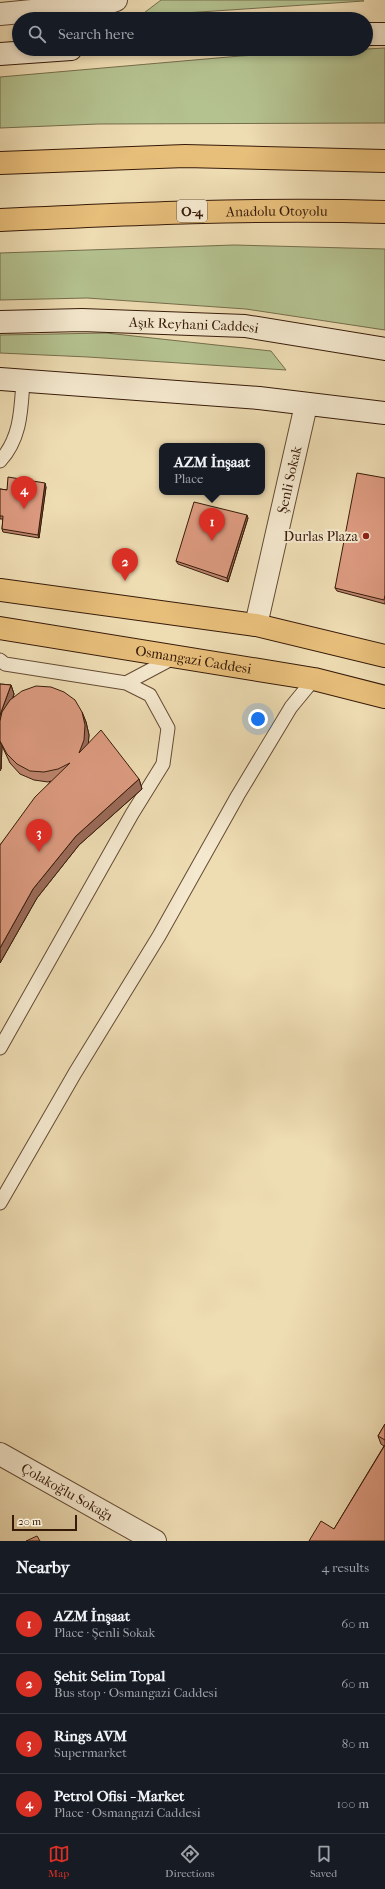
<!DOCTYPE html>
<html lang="en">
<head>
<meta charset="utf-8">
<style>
	:root { --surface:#171b24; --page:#20242c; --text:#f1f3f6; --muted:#9ea1a6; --line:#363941; --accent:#d93025 }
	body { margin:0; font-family:"IM FELL French Canon",serif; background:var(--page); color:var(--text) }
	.scale { position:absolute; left:12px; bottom:10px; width:65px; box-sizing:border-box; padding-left:4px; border:2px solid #371b09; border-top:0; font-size:11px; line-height:14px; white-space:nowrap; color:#371b09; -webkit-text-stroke:3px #f4e8ce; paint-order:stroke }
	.you { position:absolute; left:258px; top:719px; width:14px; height:14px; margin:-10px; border:3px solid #fff; border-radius:50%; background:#1a73e8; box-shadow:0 0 0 6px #1a73e833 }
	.badge { display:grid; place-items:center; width:26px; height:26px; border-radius:50%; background:var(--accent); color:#fff; font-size:13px; font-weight:700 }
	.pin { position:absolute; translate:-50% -33px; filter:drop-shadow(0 1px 2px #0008) }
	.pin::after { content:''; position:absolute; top:21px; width:14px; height:12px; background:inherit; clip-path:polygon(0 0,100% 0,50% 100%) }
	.popup { position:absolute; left:159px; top:443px; width:106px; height:52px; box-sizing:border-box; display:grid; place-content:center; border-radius:8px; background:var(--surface); filter:drop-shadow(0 1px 3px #0005); font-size:13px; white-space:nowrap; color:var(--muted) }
	.popup b { font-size:15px; color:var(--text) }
	.popup::after { content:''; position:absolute; left:50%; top:100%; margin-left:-8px; border:8px solid transparent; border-top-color:var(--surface) }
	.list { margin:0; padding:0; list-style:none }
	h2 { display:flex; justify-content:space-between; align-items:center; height:52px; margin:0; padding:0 16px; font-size:17px }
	h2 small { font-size:13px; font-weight:400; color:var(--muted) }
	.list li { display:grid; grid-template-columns:26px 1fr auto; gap:12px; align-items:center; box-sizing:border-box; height:60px; padding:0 16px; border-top:1px solid var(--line) }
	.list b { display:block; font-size:15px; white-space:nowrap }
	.list p { margin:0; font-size:13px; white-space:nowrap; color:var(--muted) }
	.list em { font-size:13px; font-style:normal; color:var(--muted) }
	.icon { flex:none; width:22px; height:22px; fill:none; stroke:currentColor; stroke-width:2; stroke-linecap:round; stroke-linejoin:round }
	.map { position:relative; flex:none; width:385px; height:1541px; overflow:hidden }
	.search { position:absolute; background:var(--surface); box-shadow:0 2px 6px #0003; left:12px; right:12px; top:12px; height:44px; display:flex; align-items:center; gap:10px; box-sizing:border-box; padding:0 14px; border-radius:22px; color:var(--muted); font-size:15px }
	.sheet { height:292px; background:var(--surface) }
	nav { display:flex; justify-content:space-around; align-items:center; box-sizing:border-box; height:56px; border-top:1px solid var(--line); background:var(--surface); font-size:11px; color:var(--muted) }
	nav a { display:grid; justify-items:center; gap:2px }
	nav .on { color:var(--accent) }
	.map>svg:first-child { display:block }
	.green { fill:#b4c290; stroke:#766e4c }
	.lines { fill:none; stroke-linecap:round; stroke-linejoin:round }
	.service-casing { stroke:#654b34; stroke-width:15 }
	.minor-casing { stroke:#654b34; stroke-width:24 }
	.secondary-casing { stroke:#371b09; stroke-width:24 }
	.primary-casing { stroke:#371b09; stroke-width:24 }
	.motorway-casing { stroke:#371b09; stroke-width:24 }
	.service { stroke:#f4e8ce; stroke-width:13 }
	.minor { stroke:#f4e8ce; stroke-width:22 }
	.secondary { stroke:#f4e8ce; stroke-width:22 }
	.primary { stroke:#e7be7a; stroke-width:22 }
	.motorway { stroke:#e7be7a; stroke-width:22 }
	.wall { fill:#be856f; stroke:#371b09 }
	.shaded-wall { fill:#9b6c5a; stroke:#371b09 }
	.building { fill:#dd9b81; stroke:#371b09 }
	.poi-dot { fill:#8f2418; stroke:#f4e8ce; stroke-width:1.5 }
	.labels { text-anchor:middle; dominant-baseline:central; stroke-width:4; stroke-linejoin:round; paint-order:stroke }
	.shield { fill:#f4e8ce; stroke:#705844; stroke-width:1 }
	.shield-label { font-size:13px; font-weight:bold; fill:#371b09 }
	.street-label { font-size:14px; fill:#371b09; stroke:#f4e8ce }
	.poi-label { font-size:14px; fill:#371b09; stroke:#f4e8ce; text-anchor:end }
</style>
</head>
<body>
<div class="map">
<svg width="385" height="1541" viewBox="0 0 385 1541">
	<rect width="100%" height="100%" fill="#eedcb3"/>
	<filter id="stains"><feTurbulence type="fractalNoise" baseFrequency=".005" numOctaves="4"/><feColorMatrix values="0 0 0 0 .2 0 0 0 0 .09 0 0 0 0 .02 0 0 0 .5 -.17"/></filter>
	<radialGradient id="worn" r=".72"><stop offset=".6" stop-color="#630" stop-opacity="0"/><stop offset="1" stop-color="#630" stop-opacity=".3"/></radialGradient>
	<!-- green -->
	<path class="green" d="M161,0H362L364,1L140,16Z
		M385,48V123L98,124L0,128V77L240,56Z
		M234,245L385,249V330L246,309L87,298L0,300V253Z
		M106,333L271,351L286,370L88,357L0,353V335Z"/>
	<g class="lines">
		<!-- service casing -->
		<g class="service-casing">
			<path id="service" d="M0,461C21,438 21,410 23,381
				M0,660L5,664L126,683L175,657
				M0,1048L132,814L163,764L168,728L150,695L126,683
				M0,1203L75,1073L159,936L238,795L291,707L314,679"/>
		</g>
		<!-- minor casing -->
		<g class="minor-casing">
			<g id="minor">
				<path d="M0,14L105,4L116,0"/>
				<path id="s1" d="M256,625L306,405"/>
				<path id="s2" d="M0,1454L155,1541"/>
			</g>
		</g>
		<!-- secondary casing -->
		<g class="secondary-casing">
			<g id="secondary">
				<path d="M366,34H385"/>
				<path d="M0,54L71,49"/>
				<path id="s3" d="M0,322L82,320L245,326L385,349"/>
				<path d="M0,379L259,398L385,413"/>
			</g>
		</g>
		<!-- primary casing -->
		<g class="primary-casing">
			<g id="primary">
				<path d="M0,590L256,625L385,656"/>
				<path id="s4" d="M0,628L314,679L385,697"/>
			</g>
		</g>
		<!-- motorway casing -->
		<g class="motorway-casing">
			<g id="motorway">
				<path d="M0,163L185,156L385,161"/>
				<path id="s5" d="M0,220C128,214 256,208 385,212"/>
			</g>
		</g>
		<!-- service -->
		<use href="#service" class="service"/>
		<!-- minor -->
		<use href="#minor" class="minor"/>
		<!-- secondary -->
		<use href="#secondary" class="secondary"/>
		<!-- primary -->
		<use href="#primary" class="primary"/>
		<!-- motorway -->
		<use href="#motorway" class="motorway"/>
	</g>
	<!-- wall -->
	<path class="wall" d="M385,478V604L337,591L335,588Z
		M46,487L39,538L3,532L2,529L3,519H0V489L7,490Z
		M248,518L228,582L178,564L176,561Z
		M0,684L11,685L14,694L13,698L82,712L86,722L89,735L88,743L139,779L142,789L79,845L37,898L0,963V845L51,781L48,782L34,780L20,774L10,763L2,746L1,769Z
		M385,1424V1541L334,1529L384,1446L381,1444L378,1436Z"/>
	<!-- shaded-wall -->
	<path class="shaded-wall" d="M45,483L46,487L39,538L38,535Z
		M247,515L248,518L228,582L227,578Z
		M11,685L14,694L3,726L0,725V715Z
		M82,712L86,722L89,735L88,749L79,753Z
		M0,734V741L2,746L1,769L0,771Z
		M139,779L142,789L79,845L37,898L0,963V948L33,889L76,836Z"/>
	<!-- building -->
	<path class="building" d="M357,473L385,478V595L384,600L335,588Z
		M8,477L45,483L38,535L2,529L3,516H0V489L7,490Z
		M194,502L247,515L227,578L176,561Z
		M0,684L11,685L0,715Z
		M36,686L51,687L64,692L75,700L82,712L85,725L84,740L79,753L101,730L139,779L76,836L33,889L0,948V845L35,797L70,763L58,769L44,772L30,771L17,764L7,754L0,741V721L2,712L10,700L22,691Z
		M385,1424V1440L378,1436Z
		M385,1445V1541H309L321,1521L334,1529Z
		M37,1536L40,1541H26Z"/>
	<!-- markers -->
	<circle class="poi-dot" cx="366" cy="536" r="4"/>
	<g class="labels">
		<!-- shield labels -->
		<rect class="shield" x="177" y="200" width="30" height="22" rx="3"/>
		<g class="shield-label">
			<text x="192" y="211">O-4</text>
		</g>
		<!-- street labels -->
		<g class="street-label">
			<text stroke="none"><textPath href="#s5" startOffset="277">Anadolu Otoyolu</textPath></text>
			<text stroke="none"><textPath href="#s3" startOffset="194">Aşık Reyhani Caddesi</textPath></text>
			<text stroke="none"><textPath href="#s1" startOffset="149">Şenli Sokak</textPath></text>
			<text stroke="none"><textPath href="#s4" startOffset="196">Osmangazi Caddesi</textPath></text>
			<text stroke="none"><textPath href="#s2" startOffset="77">Çolakoğlu Sokağı</textPath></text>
		</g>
		<!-- poi labels -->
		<g class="poi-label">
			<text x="358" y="536">Durlas Plaza</text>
		</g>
	</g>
	<rect width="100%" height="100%" filter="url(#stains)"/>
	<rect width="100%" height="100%" fill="url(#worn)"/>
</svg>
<div class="scale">20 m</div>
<div class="you"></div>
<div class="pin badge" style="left:212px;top:541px">1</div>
<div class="popup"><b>AZM İnşaat</b>Place</div>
<div class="pin badge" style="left:125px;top:581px">2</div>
<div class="pin badge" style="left:39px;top:852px">3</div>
<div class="pin badge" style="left:24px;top:509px">4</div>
<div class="search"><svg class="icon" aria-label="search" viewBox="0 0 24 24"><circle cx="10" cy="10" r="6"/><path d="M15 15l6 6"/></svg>Search here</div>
</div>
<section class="sheet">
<h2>Nearby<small>4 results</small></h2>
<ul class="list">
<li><span class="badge">1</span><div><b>AZM İnşaat</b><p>Place · Şenli Sokak</p></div><em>60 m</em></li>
<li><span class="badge">2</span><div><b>Şehit Selim Topal</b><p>Bus stop · Osmangazi Caddesi</p></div><em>60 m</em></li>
<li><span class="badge">3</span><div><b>Rings AVM</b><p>Supermarket</p></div><em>80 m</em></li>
<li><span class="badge">4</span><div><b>Petrol Ofisi - Market</b><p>Place · Osmangazi Caddesi</p></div><em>100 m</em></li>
</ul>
</section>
<nav>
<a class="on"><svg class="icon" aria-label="map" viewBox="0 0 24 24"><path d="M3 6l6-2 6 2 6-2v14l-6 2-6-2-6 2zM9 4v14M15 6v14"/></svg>Map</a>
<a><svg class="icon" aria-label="directions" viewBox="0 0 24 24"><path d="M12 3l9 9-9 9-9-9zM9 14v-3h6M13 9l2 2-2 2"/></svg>Directions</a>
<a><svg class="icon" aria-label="saved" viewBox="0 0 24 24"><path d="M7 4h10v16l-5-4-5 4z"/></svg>Saved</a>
</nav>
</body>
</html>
